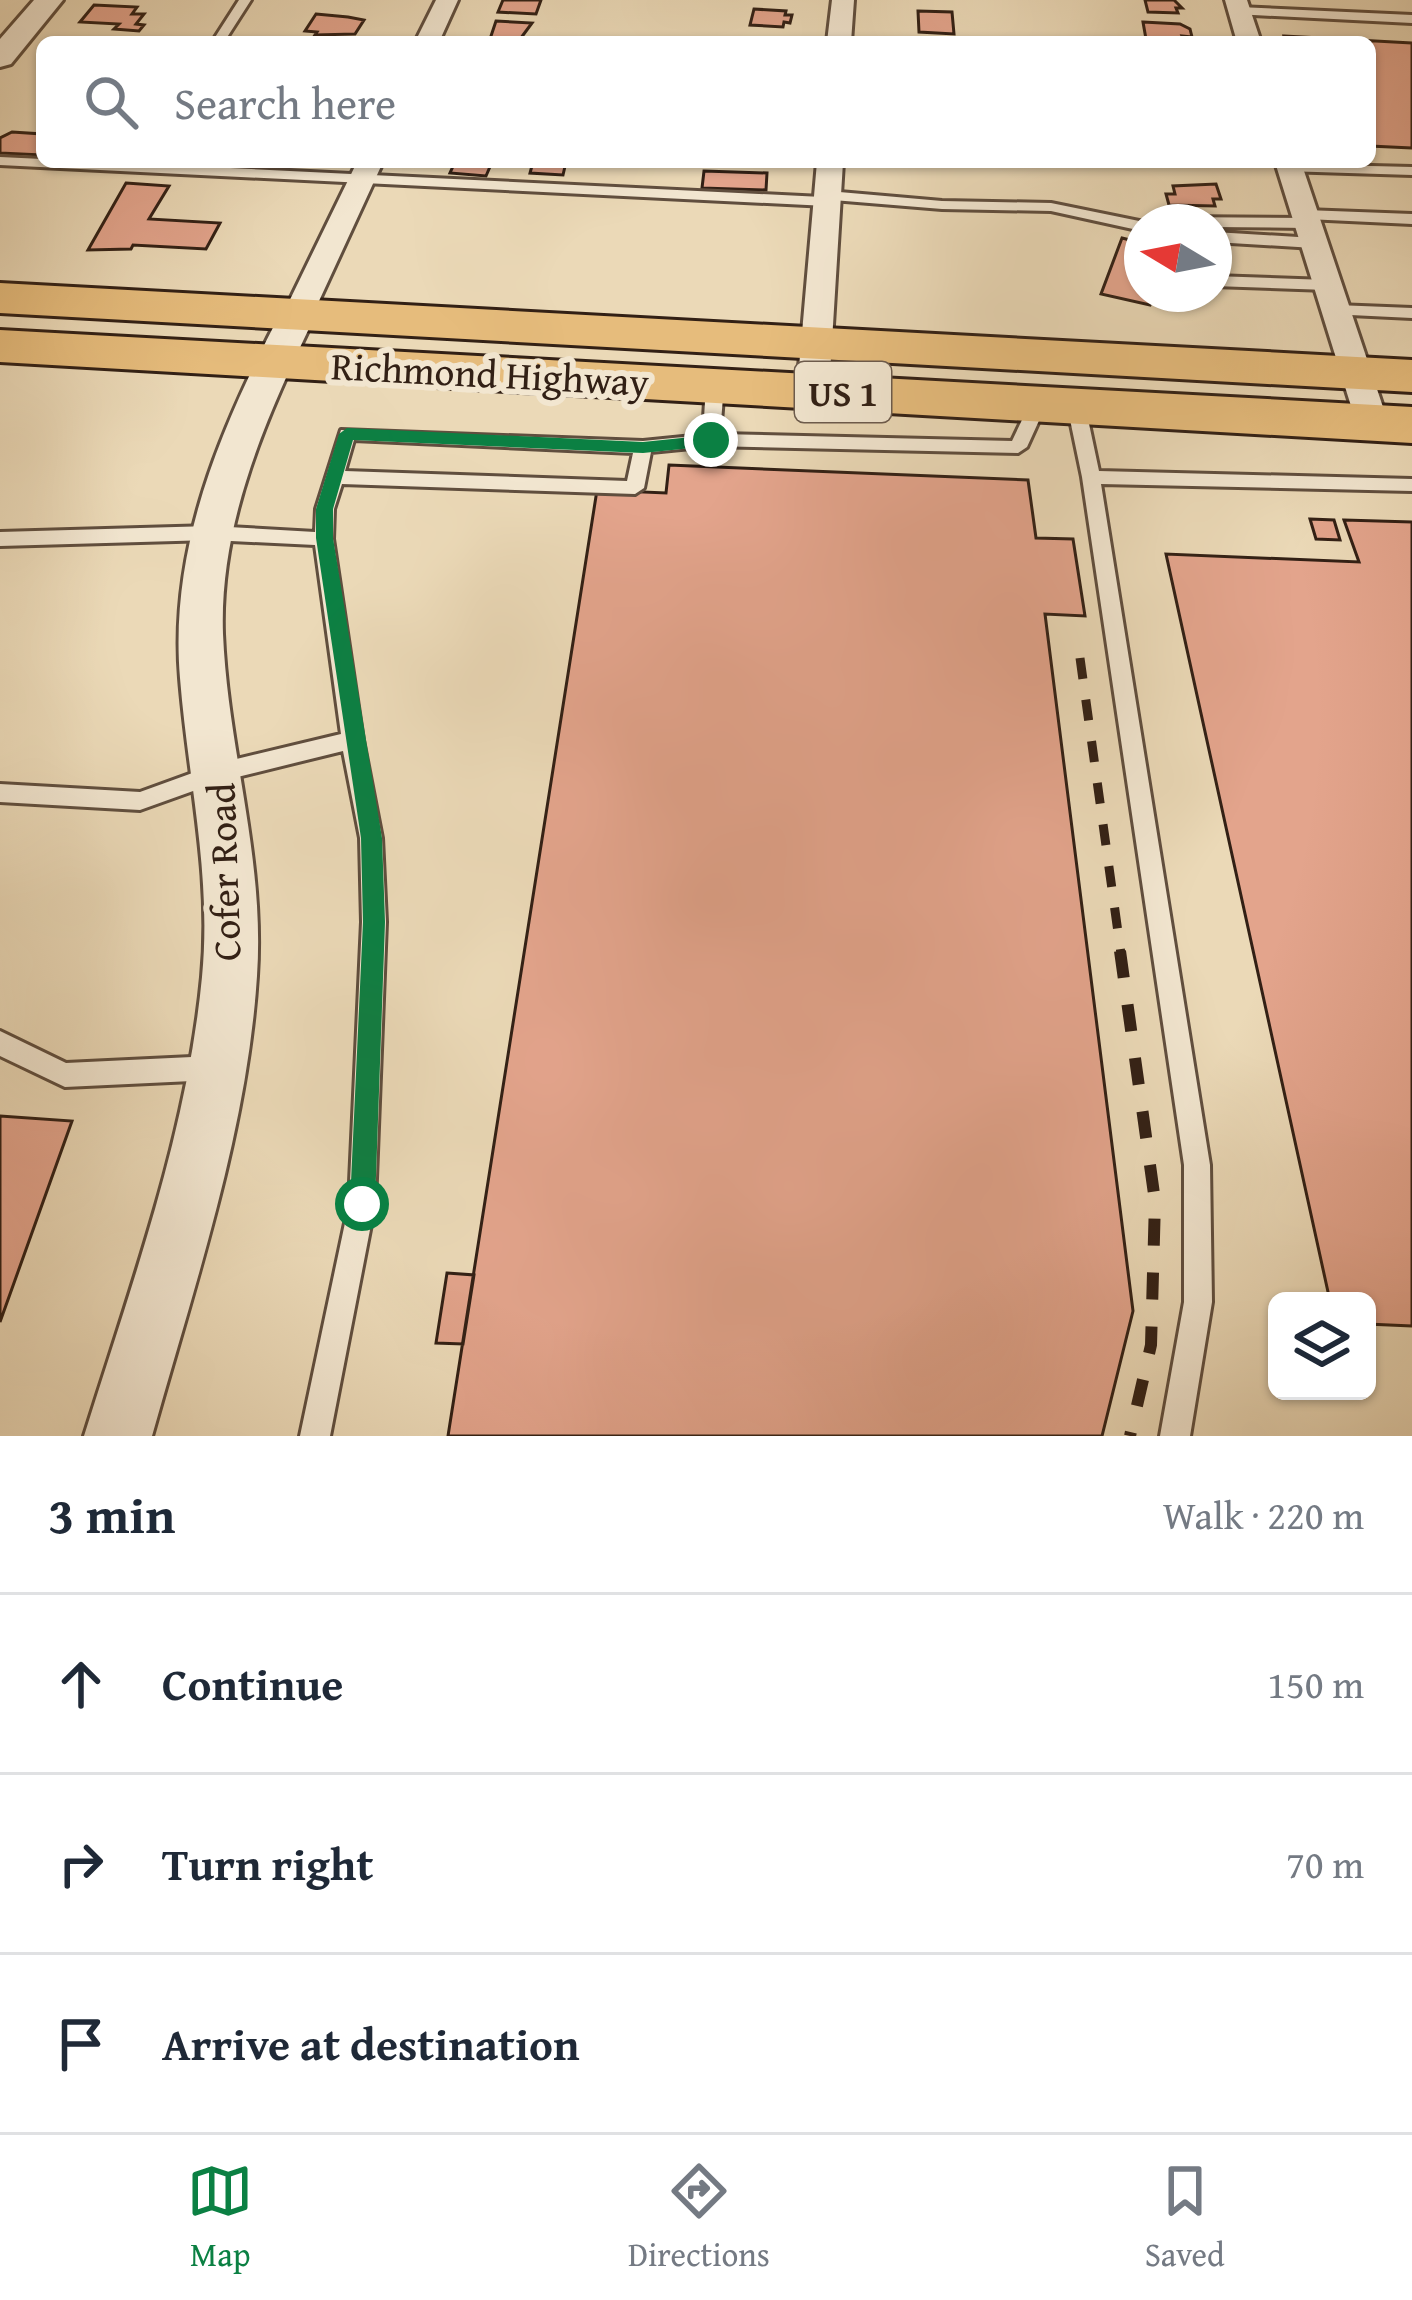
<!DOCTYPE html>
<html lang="en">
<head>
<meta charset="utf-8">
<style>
	:root { --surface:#fff; --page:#f2f2f3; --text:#1f2937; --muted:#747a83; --line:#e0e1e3; --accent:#0b8043 }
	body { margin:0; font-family:"Gentium Book Plus",serif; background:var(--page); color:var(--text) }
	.controls { position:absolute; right:36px; bottom:36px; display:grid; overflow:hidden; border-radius:18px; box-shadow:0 3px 9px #0004 }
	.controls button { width:108px; height:108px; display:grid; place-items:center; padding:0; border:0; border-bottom:3px solid var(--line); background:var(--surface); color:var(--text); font:60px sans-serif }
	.compass { position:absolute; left:1124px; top:204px; width:108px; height:108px; border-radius:50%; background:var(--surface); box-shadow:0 3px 9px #0004; rotate:280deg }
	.stop { position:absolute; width:36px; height:36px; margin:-27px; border:9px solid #0b8043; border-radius:50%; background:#fff }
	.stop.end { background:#0b8043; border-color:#fff; box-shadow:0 3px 12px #0008 }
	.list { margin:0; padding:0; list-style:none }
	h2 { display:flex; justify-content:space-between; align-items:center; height:156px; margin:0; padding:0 48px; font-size:51px }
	h2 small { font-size:39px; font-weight:400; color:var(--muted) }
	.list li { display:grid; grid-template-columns:78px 1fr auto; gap:36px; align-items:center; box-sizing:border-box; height:180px; padding:0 48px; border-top:3px solid var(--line) }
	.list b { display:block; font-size:45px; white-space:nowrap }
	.list em { font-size:39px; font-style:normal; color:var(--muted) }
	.icon { flex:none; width:66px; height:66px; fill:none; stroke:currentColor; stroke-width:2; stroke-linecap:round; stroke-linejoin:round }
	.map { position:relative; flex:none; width:1412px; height:1436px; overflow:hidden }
	.search { position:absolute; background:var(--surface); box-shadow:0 3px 9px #0004; left:36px; right:36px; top:36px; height:132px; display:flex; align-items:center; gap:30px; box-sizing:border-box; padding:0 42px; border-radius:18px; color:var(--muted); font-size:45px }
	.sheet { height:696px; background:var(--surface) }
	nav { display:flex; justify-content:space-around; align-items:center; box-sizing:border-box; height:168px; border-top:3px solid var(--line); background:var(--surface); font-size:33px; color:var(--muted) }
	nav a { display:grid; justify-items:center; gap:6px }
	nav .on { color:var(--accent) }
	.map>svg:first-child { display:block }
	.building { fill:#e3a48c; stroke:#322015; stroke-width:3 }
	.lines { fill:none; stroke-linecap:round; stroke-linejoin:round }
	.service-casing { stroke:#604e3e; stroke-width:6 }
	.minor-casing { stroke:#604e3e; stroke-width:6 }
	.tertiary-casing { stroke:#604e3e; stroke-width:6 }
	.primary-casing { stroke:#322015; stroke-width:6 }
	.service { fill:#f2e6d0; fill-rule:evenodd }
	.minor { fill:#f2e6d0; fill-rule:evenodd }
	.tertiary { fill:#f2e6d0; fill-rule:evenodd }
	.primary { fill:#e6bc7c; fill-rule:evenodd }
	.rail-far1 { stroke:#322015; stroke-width:9; stroke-dasharray:21 21; stroke-linecap:butt }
	.rail { stroke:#322015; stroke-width:12; stroke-dasharray:27 27; stroke-linecap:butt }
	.route { fill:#0b8043 }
	.labels { text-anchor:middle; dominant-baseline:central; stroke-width:12; stroke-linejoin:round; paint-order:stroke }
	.shield { fill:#f2e6d0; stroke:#6c5b4d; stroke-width:3 }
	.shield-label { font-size:36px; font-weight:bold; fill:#322015 }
	.street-label { font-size:39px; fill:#322015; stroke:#f2e6d0 }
</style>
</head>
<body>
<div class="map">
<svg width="1412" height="1436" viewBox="0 0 1412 1436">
	<rect width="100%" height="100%" fill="#ebd9b7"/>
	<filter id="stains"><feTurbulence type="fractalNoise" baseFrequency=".00167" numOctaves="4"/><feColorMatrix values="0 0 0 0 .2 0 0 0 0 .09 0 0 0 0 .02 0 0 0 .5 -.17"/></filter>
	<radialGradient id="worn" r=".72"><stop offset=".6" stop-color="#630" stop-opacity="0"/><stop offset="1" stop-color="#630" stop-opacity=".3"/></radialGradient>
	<!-- building -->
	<path class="building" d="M503,0H541L536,14L498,12Z
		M1145,0H1174L1182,8H1176L1178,13L1148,12Z
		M94,5L137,7L132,14H144L136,24L144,25L139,31L114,29L119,24L80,22Z
		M754,9L786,11L785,15H792L790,23L784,22L783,27L750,25Z
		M918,11L952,12L954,34L919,32Z
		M316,14L348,17L364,20L355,34L315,35L317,32L305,31Z
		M496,21L532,23L518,42H489Z
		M1143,22L1180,24L1190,29L1192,37L1182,36L1184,41L1146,39Z
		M1284,36L1412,43V148L1370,146V42H1286Z
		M12,132L42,134V155L0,153V138Z
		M455,162H492L486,176L450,173Z
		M533,162H566L563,175L530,173Z
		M704,171L767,173L766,190L702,188Z
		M126,183L169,186L149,219L220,223L206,249L133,245L131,249L88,250Z
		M1216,184L1221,199H1213L1215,206L1169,205L1166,194H1175L1173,186Z
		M1122,238L1142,243V294H1154L1150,305L1101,294Z
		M669,465L1028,480L1036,538L1073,539L1085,616L1045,614L1133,1311L1102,1436H448L597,490L666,493Z
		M1310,519L1334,520L1340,540L1316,539Z
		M1344,520L1412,522V1326L1367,1324V1301H1330L1166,554L1359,562Z
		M0,1116L72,1121L0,1322Z
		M447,1273L474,1275L463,1344L436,1343Z"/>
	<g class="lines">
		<!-- service casing -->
		<g class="service-casing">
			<path id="service" d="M239,0H251L224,42H212Z
				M1239,7L1412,15V23L1235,14V8Z
				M0,157L42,159V162H107L822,197L823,192L828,191L942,201L1051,203L1144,222L1142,231L1051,211L942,209L833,200L832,205L827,206L0,165Z
				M1290,164L1412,167V175L1285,171L1283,168Z
				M1305,210L1412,214V224L1307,219L1315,223L1307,228L1214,227V222H1161L1169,217L1305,218L1298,214Z
				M1214,232L1314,238L1322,243L1314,248L1214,242Z
				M1214,276L1327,280L1335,285L1327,290L1214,286Z
				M1336,305L1412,308V318L1330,314L1328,310Z
				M715,379L724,385L720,434L1012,441L1032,399L1038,397L1047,403L1027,447L1018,453L711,446L651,452L644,488L635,494L342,484L334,509L333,539L363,740L382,838L386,922L375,1204L330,1436H300L349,1204L362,922L360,838L343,751L221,781L140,810L0,802V784L140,792L220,763L341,734L315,545L211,540L0,546V532L211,526L315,532L316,509L341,430L643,441L703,435L706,385ZM354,440L633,453L627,481L345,471Z
				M1076,399L1085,405L1099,471L1412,479V491L1101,484L1210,1165L1212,1302L1190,1436H1160L1184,1302V1165L1082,477L1067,405Z
				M0,1031L66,1063L213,1056L222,1059L226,1068L222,1077L213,1080L65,1087L0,1056Z"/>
		</g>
		<!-- minor casing -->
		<g class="minor-casing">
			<path id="minor" d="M436,0H458L439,42H415Z
				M832,0H854L851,42H827Z
				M1225,0H1247L1261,42H1237Z
				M357,162H383L313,314L309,321H287L283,314Z
				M817,162H843L829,390L824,397H802L797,390Z
				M1275,162H1301L1388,422L1383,430H1361L1356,422Z"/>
		</g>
		<!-- tertiary casing -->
		<g class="tertiary-casing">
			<path id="tertiary" d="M34,0H63L11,64L0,67V39Z
				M298,303L311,306L316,314C268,413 219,521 223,634C228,751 265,857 257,976C247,1133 194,1286 152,1436H84C131,1286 187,1134 202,977C212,874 188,780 180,678C169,547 221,428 280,314L285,306Z"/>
		</g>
		<!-- primary casing -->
		<g class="primary-casing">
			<path id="primary" d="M0,283L1412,360V392L0,313Z
				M0,330L1412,407V443L0,362Z"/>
		</g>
		<!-- service -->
		<use href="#service" class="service"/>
		<!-- minor -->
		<use href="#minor" class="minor"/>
		<!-- tertiary -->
		<use href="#tertiary" class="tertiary"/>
		<!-- primary -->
		<use href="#primary" class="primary"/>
		<!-- rail-far1 -->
		<path class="rail-far1" d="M1080,658L1121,954"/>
		<!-- rail -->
		<path class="rail" d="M1120,951L1155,1201L1151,1345L1130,1436"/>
	</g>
	<!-- route -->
	<path class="route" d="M347,428L643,442L711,435L720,440L711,446L643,453L353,440L333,509V538L382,838L385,922L375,1204L371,1212L362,1216L353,1212L350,1204L363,922L361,838L316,538V509L339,434Z"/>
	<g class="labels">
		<!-- shield labels -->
		<rect class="shield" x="795" y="362" width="96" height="60" rx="9"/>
		<g class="shield-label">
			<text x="843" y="392">US 1</text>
		</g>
		<!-- street labels -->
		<g class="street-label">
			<text transform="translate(490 373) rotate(3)">Richmond Highway</text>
			<text transform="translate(223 872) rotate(-92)">Cofer Road</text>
		</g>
	</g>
	<rect width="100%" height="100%" filter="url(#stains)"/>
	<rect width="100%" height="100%" fill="url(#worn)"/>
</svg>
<div class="controls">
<button><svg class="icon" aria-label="layers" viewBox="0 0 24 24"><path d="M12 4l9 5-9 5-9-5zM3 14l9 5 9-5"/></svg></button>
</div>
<svg class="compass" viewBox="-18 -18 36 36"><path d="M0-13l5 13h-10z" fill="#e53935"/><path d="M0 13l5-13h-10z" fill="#747a83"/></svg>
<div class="stop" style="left:362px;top:1204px"></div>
<div class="stop end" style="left:711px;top:440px"></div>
<div class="search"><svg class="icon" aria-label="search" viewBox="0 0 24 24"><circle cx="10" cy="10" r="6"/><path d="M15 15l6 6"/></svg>Search here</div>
</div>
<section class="sheet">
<h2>3 min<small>Walk · 220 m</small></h2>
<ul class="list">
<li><svg class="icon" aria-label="ahead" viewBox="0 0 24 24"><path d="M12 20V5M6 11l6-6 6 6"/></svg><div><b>Continue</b></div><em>150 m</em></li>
<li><svg class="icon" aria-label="right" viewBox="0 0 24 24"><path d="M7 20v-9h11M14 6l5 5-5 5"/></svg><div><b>Turn right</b></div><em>70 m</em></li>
<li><svg class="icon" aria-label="arrive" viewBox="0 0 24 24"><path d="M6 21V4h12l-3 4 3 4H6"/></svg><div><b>Arrive at destination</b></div></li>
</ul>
</section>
<nav>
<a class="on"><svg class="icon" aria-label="map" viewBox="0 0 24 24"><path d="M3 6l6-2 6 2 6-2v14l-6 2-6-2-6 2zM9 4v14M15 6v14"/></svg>Map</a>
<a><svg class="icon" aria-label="directions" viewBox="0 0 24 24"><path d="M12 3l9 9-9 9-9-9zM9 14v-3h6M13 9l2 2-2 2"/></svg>Directions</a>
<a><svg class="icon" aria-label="saved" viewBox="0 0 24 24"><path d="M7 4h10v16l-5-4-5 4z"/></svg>Saved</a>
</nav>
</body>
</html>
